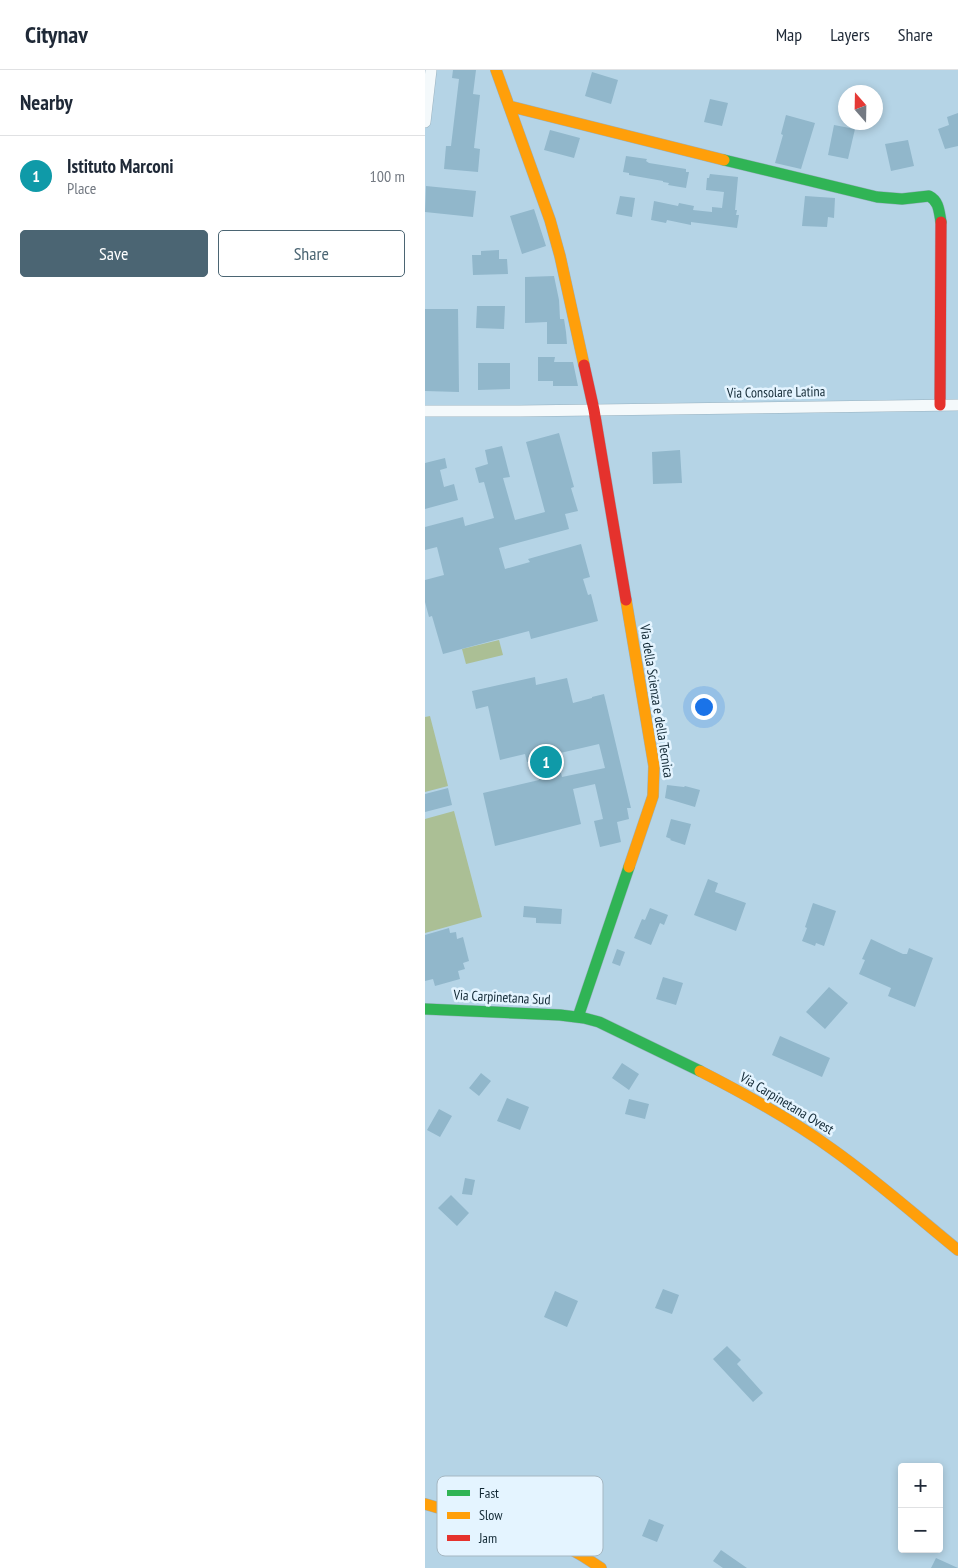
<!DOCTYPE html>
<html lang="en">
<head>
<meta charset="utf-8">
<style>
	:root { --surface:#fff; --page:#f6f6f7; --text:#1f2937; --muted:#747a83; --line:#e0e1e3; --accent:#4b6573 }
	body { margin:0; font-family:"PT Sans Narrow",sans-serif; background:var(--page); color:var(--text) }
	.controls { position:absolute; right:15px; bottom:15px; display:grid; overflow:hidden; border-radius:5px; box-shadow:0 2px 8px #0003 }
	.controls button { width:45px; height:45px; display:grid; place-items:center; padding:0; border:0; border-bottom:1px solid var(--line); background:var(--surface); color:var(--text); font:25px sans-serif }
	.compass { position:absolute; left:413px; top:15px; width:45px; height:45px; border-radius:50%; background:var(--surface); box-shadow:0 2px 8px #0003; rotate:340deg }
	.you { position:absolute; left:278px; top:636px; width:18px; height:18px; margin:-12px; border:4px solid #fff; border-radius:50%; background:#1a73e8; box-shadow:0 0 0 8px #1a73e833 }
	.badge { display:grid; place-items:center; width:32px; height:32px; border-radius:50%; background:var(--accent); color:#fff; font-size:16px; font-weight:700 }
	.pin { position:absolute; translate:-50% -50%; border:2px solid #fff; box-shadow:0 1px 5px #0006 }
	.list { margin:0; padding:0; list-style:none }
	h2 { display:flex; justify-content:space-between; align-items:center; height:65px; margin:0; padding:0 20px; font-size:21px }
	h2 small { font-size:16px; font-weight:400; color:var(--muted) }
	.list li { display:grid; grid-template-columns:32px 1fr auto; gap:15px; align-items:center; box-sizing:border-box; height:80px; padding:0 20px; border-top:1px solid var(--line) }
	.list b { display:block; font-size:19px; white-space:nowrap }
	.list p { margin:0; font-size:16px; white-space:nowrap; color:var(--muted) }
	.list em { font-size:16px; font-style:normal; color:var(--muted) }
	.actions { display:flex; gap:10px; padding:15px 20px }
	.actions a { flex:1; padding:11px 0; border:1px solid var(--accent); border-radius:5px; text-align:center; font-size:18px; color:var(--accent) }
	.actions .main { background:var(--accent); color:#fff }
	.map { position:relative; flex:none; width:533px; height:1498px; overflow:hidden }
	header { display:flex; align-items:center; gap:30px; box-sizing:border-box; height:70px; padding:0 25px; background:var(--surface); border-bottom:1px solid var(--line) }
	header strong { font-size:24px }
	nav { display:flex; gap:28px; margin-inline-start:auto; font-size:18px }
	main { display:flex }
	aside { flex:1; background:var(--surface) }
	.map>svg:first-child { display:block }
	.garden { fill:#abbf95 }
	.building { fill:#91b7cb; fill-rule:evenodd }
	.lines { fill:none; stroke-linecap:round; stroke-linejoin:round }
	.street-casing { stroke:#98b1bf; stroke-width:12 }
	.fast-casing { stroke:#98b1bf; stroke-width:12 }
	.slow-casing { stroke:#98b1bf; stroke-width:12 }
	.jam-casing { stroke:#98b1bf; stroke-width:12 }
	.street { stroke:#f4f9fb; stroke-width:11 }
	.fast { stroke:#30b455; stroke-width:11 }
	.slow { stroke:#ff9f0a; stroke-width:11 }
	.jam { stroke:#e5322d; stroke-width:11 }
	.labels { text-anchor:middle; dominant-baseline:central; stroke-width:5; stroke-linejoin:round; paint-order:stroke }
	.street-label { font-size:14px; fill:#122935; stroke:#e4f4ff }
	.key { fill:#e4f4ff; stroke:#a5b7c2; stroke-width:1 }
	.key-label { font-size:14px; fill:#122935 }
</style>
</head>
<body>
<header>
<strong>Citynav</strong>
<nav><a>Map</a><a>Layers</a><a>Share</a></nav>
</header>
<main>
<aside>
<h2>Nearby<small></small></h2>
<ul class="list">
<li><span class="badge" style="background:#0f9aa8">1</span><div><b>Istituto Marconi</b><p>Place</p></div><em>100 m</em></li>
</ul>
<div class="actions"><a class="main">Save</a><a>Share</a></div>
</aside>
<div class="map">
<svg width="533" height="1498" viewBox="0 0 533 1498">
	<rect width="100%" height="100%" fill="#b5d4e6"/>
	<!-- garden -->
	<path class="garden" d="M74,570L78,585L41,594L37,579Z
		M5,646L23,716L0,722V647Z
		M29,741L57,847L0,863V749Z"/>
	<!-- building -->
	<path class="building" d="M28,0H51L48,24L55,25L49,78L55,79L53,102L19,99L21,76H26L34,9L27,8Z
		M167,2L193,10L186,34L160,26Z
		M285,29L303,33L297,56L279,52Z
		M533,43V76L520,79L513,59L524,55L522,47Z
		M361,45L390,53L376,99L350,93L358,65L356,64Z
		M409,55L430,59L423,89L403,85Z
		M125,60L155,68L149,88L119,80Z
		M483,70L489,96L466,101L460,74Z
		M201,86L222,89L221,91L224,93L261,99V102H264L261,118L243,115L244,113L238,112V111L204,105V103L198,102Z
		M285,104L313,107L310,140H312L311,145H314L312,158L266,152V155L242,150L241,153L226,150L229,131L253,136L254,133L269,136L268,140L287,142V137L297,138L299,122L281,120L282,108H284Z
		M1,116L51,121L48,147L0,142Z
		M195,126L210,128L207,147L191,144Z
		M380,126L410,128L409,148L403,147L402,157L377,156Z
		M109,139L121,176L97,184L85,146Z
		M74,180V189H82L83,204L48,205L47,185H56V181Z
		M129,206L134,230L135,249H139L141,262L142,274H122V252L100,253V207Z
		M52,236H80L79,259L51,258Z
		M0,239H33L34,322L0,321Z
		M113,287H130L129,292H148L153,316H128V311H113Z
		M53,293H85V319L53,320Z
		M134,363L149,417L146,418L153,441L140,444L144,459L74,478L80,499L105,492L103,489L156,474L165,507L158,509L163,525L166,524L173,551L106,569L104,561L18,584L7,546L4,547L0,532V510L19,505L12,477L0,480V457L38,447L40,456L69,448L59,412L54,413L50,398L63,394L60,380L77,376L85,407L78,408L90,450L120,442L101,372Z
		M255,380L257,413L228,414L227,382Z
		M20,388L22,398L15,400L19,417L29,414L33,430L0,439V393Z
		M110,607L111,615L142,608L148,633L167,628V627L179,624L206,738H202L204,749L192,752L196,772L175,777L169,751L178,749L170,714L148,719L156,754L70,776L58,723L114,710L109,691L102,692L100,684L75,690L63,636L51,639L47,621ZM174,674L180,698L137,707L131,684Z
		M242,715L259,717L260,716L275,720L270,737L240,728Z
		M23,718L27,735L0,742V724Z
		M246,749L266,754L260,775L245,770L246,769L241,767Z
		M283,809L293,813L290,822L321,833L311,861L269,845Z
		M388,833L411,841L399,876L391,873L390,876L377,871L382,858L380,857Z
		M99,836L137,839L136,854L111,853V848L98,847Z
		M225,838L243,845L239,855L235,853L226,875L209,868L217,849L220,850Z
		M24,858L25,863L31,862L32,869L38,867L44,891L38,893L40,899L33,901L35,909L10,916L8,909L0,911V865Z
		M446,869L478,884H482L484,878L508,888L490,937L463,926L466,918L434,904L440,890L437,889Z
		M192,879L200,882L195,896L187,893Z
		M238,907L258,913L251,935L231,929Z
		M404,917L423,933L400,959L381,942Z
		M355,966L405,988L397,1007L347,985Z
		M197,993L214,1004L204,1020L187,1008Z
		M56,1003L66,1011L54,1026L44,1018Z
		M82,1028L104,1037L95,1060L72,1051Z
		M204,1029L224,1034L220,1049L200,1044Z
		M14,1039L27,1046L15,1067L2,1060Z
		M40,1108L50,1110L47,1125L37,1124Z
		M26,1125L44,1143L32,1156L13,1138Z
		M238,1219L254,1225L247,1244L230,1238Z
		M130,1221L153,1231L142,1257L119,1247Z
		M302,1276L316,1290L312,1294L338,1323L328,1332L288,1289Z
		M224,1449L239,1455L232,1472L217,1466Z
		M296,1480L322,1498H298L288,1491Z
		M511,1488L533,1498H506Z"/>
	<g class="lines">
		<!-- street casing -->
		<g class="street-casing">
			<path id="street" d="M0,52L6,0
				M0,341H95L533,335"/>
		</g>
		<!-- fast casing -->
		<g class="fast-casing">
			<path id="fast" d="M299,90L452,127L477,129L504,126C514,131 514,141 516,152
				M0,939L135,945L159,948L174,952L275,1001
				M153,947L204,797"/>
		</g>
		<!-- slow casing -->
		<g class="slow-casing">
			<path id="slow" d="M71,0L125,150L135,186L159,295
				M84,36L299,90
				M201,530L229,696L228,726L204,797
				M275,1001C320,1024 366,1049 407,1079C451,1110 491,1146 533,1180
				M0,1434C41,1447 85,1454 126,1470C144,1477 160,1487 176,1498"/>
		</g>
		<!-- jam casing -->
		<g class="jam-casing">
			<path id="jam" d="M159,295L169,340L201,530
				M515,335L516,152"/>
		</g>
		<!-- street -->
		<use href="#street" class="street"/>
		<!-- fast -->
		<use href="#fast" class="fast"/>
		<!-- slow -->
		<use href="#slow" class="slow"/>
		<!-- jam -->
		<use href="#jam" class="jam"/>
	</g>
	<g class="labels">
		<!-- street labels -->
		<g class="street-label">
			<text transform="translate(351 322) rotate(-1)">Via Consolare Latina</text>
			<text transform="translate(232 631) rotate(81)">Via della Scienza e della Tecnica</text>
			<text transform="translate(77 927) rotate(3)">Via Carpinetana Sud</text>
			<text transform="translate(362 1033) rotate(31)">Via Carpinetana Ovest</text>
		</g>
	</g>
	<!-- legend -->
	<rect x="12" y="1406" width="166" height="80" rx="8" class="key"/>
	<rect x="22" y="1420" width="23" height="6" fill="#30b455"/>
	<rect x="22" y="1442" width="23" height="7" fill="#ff9f0a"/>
	<rect x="22" y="1465" width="23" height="6" fill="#e5322d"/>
	<g class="key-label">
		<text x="54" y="1428">Fast</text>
		<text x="54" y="1450">Slow</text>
		<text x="54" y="1473">Jam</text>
	</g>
</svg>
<div class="controls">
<button>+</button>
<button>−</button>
</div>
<svg class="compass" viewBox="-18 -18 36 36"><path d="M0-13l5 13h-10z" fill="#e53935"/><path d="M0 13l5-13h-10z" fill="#747a83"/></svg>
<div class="you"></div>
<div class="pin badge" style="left:121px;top:692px;background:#0f9aa8">1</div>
</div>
</main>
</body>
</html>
